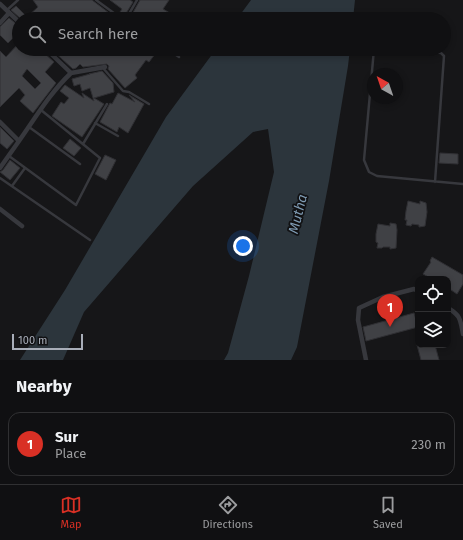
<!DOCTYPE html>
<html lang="en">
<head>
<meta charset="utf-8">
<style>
	:root { --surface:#101012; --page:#1e1e20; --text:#f1f3f6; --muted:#9c9d9f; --line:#303032; --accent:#d93025 }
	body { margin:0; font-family:"Fira Sans",sans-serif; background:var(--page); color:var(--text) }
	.controls { position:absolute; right:12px; bottom:12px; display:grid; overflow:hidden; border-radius:8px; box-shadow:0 2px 6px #0003 }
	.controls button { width:36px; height:36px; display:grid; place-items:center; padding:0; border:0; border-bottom:1px solid var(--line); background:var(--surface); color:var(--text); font:20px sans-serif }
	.compass { position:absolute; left:367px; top:68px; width:36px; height:36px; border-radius:50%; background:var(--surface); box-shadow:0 2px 6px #0003; rotate:320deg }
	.scale { position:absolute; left:12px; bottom:10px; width:71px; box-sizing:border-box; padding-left:4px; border:2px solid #a8adb8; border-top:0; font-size:11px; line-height:14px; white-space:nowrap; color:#a8adb8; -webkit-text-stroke:3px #111113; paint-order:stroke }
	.you { position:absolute; left:243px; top:246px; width:14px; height:14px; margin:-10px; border:3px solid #fff; border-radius:50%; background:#1a73e8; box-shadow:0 0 0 6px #1a73e833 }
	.badge { display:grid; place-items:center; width:26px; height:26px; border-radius:50%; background:var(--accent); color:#fff; font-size:13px; font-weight:700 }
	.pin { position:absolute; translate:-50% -33px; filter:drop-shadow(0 1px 2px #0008) }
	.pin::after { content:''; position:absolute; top:21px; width:14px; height:12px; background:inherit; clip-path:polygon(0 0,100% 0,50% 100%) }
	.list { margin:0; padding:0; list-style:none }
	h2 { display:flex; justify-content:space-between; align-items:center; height:52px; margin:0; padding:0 16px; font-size:17px }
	h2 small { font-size:13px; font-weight:400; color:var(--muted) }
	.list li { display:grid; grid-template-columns:26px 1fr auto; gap:12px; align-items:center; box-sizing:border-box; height:64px; margin:0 8px 8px; padding:0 8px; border:1px solid var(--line); border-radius:12px }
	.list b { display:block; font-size:15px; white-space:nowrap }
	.list p { margin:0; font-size:13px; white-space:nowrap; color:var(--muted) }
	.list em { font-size:13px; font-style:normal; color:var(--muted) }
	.icon { flex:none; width:22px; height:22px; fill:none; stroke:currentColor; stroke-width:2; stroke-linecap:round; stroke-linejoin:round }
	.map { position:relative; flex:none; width:463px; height:360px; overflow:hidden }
	.search { position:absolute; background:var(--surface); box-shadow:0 2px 6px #0003; left:12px; right:12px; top:12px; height:44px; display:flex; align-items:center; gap:10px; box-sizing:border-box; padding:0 14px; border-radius:22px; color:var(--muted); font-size:15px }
	.sheet { height:124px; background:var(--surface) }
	nav { display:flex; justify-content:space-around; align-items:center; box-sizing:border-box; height:56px; border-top:1px solid var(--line); background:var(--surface); font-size:11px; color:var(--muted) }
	nav a { display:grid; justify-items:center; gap:2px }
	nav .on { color:var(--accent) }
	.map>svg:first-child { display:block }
	.water { fill:#2c353c }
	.building { fill:#404145; stroke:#303034; fill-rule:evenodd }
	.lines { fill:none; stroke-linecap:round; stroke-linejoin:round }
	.lane { stroke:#37383d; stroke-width:2.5 }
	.street { stroke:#37383d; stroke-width:4.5 }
	.labels { text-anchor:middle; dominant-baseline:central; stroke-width:3.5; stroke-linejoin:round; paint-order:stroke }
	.water-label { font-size:14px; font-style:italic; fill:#7f9bb3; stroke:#111113 }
</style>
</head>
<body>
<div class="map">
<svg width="463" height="360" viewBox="0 0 463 360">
	<rect width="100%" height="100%" fill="#161618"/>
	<!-- water -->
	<path class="water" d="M251,0H355L353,19H237Z
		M216,49H350L348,66L329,181L297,347L291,360H224L228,353L249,276L274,172L268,129L253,132L193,186L84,312L63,360H20L65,290L166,117Z"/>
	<!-- building -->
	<path class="building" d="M33,0H92L117,19H21L11,10L16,6L27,17L38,7Z
		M110,0H130L133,2L125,15L120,12L122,9Z
		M140,0H169L163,9L180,19H138L135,17L134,19L131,16Z
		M9,18L19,26V43L14,37L8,43L0,35V27Z
		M19,43V49H42L43,52L54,62L45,72L56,83L33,113L20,101L25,95L19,88L0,107V51L6,57ZM27,69L41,83L35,89L22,76Z
		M51,49H70L75,53L79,49H159L149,62L146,60L135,75L137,78L125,88L108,69L109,66L107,64L83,67L80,64L76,68L73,69Z
		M102,71L113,83L114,92L94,98L104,104L82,137L52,116L61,102L64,104L69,98L60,91L65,85L84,98L82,93L94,101L90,88L82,91L80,84L74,86L72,79L90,74H89Z
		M118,93L135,102L129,95L144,104L128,133L119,127L117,132L100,122L110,103L112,104Z
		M0,127L14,141L7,149L0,143Z
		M70,139L81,148L74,156L63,148Z
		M440,153L458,154V164L439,163Z
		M105,155L116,160L106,180L95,174Z
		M10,160L20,168L10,180L0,172L3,170Z
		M408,201L420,204V201L426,203L427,212L425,226L419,227V225L412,224L411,226L406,225L407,220H405L406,211Z
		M390,223L396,224L397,230L396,248L390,249V247H383L382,248H377L378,243L376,242V234L378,224L390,226Z
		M432,257L463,275V284L457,294L448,288V279H432L423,274L431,262L430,261Z
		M414,313L418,327L366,341L363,327Z
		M417,345H435L439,360H421Z"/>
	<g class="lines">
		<!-- lane -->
		<path class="lane" d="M96,0L122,19
			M7,10L18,0
			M126,19L137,0
			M167,49L179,57
			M374,49L364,160L369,172L377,176L463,184
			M410,49L441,53L444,56L435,182
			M103,68L123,91L129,92L149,104
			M95,123L118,136
			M29,127L80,164
			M83,144L107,104
			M9,156L76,205L100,158L41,110
			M0,178L90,240
			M12,186L25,168"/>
		<!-- street -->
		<path class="street" d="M0,4L19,22
			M0,23L9,13
			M46,49L71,73L105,67
			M0,122L19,141C36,117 50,93 71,73
			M0,168L19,141
			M0,209L22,226
			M448,308C461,316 460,319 463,334
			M366,360L358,320L359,308L383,297L414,289L418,291"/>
	</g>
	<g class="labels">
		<!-- water labels -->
		<g class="water-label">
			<text transform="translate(298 214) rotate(-76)">Mutha</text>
		</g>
	</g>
</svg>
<div class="controls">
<button><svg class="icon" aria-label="locate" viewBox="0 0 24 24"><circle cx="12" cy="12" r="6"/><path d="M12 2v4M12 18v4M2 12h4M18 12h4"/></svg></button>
<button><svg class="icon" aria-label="layers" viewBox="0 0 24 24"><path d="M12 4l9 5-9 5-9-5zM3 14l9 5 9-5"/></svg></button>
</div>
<svg class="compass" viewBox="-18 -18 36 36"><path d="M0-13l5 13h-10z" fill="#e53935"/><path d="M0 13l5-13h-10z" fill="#9c9d9f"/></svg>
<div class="scale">100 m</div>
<div class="you"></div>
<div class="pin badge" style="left:390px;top:327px">1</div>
<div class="search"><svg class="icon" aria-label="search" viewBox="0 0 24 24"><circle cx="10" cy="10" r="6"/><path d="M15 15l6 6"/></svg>Search here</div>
</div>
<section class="sheet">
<h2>Nearby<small></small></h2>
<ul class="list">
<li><span class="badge">1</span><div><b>Sur</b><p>Place</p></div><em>230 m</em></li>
</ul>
</section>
<nav>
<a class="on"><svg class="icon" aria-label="map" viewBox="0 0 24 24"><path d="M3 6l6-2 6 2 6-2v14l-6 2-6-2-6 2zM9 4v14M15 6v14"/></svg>Map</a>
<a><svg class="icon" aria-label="directions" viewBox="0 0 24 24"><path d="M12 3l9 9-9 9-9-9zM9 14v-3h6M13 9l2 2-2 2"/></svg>Directions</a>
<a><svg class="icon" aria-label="saved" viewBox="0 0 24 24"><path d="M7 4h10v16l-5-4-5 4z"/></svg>Saved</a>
</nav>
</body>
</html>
